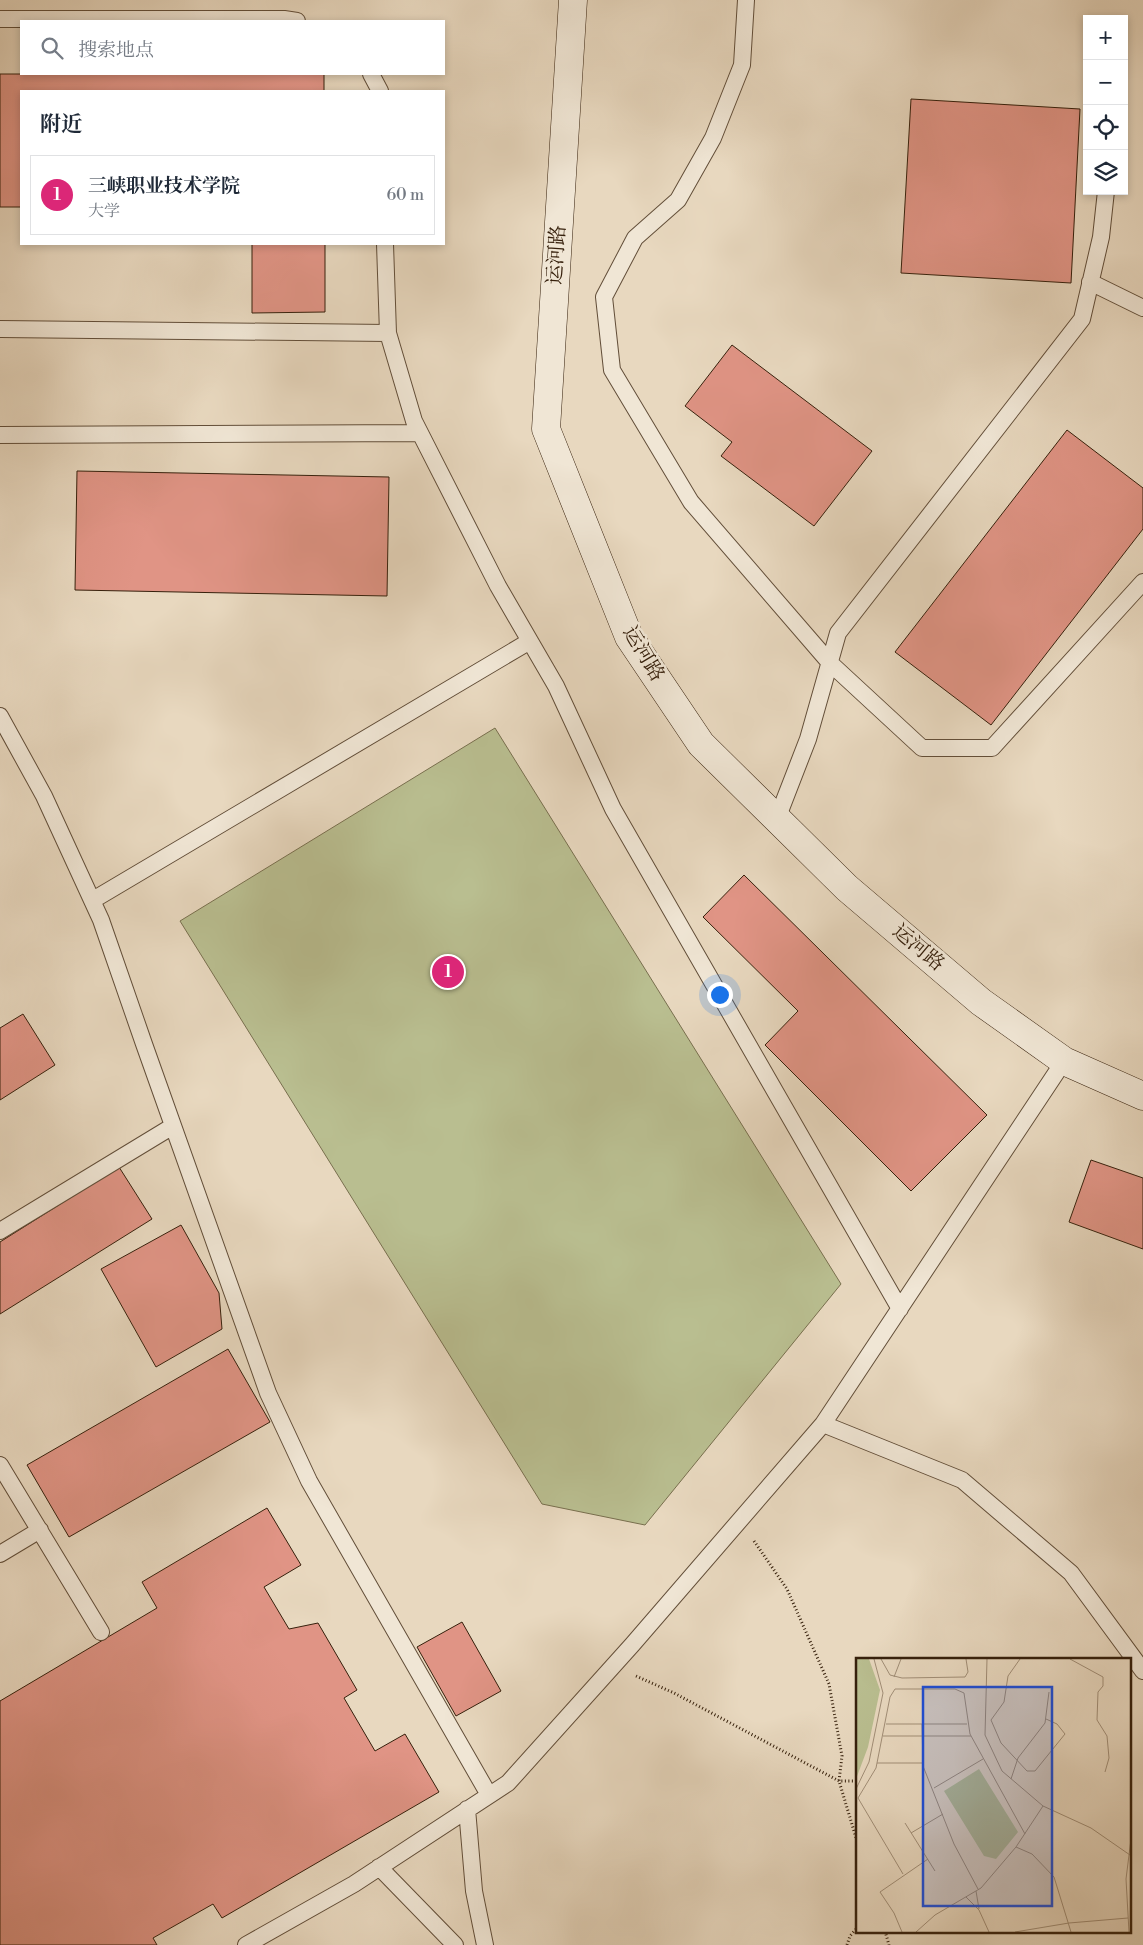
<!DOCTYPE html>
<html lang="zh">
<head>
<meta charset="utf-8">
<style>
	:root { --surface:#fff; --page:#f2f2f3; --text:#1f2937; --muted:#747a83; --line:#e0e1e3; --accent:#db2777 }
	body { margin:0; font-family:"Libre Bodoni","Noto Serif SC",serif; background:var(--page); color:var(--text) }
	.controls { position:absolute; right:15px; top:15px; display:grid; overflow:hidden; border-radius:0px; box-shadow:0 2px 8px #0003 }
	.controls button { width:45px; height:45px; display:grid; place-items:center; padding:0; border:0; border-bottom:1px solid var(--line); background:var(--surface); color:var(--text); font:25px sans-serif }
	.you { position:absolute; left:719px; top:994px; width:18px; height:18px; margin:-12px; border:4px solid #fff; border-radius:50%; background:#1a73e8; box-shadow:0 0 0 8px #1a73e833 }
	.badge { display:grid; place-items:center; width:32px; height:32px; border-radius:50%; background:var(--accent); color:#fff; font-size:16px; font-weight:700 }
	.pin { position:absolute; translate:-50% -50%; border:2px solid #fff; box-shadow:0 1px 5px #0006 }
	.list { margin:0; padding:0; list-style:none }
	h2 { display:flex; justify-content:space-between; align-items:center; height:65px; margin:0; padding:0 20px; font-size:21px }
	h2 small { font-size:16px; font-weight:400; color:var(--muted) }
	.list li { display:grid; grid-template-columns:32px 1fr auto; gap:15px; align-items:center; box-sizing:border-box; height:80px; margin:0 10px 10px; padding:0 10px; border:1px solid var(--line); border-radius:0px }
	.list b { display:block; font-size:19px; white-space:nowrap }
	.list p { margin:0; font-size:16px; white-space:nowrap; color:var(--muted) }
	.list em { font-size:16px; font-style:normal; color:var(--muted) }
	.icon { flex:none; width:28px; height:28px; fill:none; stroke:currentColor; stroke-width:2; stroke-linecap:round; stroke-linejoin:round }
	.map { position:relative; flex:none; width:1143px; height:1945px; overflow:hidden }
	.search { position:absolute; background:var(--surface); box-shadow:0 2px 8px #0003; left:20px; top:20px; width:425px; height:55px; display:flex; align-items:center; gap:12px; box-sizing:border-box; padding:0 18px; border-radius:0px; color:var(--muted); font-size:19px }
	.panel { position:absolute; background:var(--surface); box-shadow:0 2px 8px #0003; left:20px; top:90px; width:425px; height:155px; border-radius:0px }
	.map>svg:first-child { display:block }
	.green { fill:#b9be90; stroke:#786f4e }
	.building { fill:#e09485; stroke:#36200c }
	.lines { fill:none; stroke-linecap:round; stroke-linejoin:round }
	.lane-casing { stroke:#624e39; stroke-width:18 }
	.secondary-casing { stroke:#36200c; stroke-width:29 }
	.path { stroke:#36200c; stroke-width:3; stroke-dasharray:1 2.5; stroke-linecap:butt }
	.lane { stroke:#f0e6d5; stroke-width:16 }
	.secondary { stroke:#f0e6d5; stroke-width:28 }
	.labels { text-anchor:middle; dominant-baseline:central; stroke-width:5; stroke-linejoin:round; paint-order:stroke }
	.street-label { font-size:20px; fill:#36200c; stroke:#f0e6d5 }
	.inset-road { fill:none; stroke:#a18e77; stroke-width:1 }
	.view { fill:#1d4ed8; fill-opacity:0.15; stroke:#1d4ed8; stroke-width:2.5 }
	.inset-edge { fill:none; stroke:#36200c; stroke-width:2.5 }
</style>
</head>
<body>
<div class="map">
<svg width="1143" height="1945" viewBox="0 0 1143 1945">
	<rect width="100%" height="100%" fill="#e8d8bf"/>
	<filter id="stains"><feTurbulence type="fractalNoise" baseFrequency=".004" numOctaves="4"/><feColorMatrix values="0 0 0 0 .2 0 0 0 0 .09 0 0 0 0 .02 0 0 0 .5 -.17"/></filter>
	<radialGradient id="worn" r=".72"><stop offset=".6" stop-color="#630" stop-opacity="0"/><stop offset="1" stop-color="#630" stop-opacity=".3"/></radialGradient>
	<!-- green -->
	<path class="green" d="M495,728L841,1284L645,1525L542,1504L180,921Z"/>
	<!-- building -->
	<path class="building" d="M0,74H324V91H21V207H0Z
		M911,99L1080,109L1071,283L901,273Z
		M252,244H325V312L252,313Z
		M732,345L872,451L814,526L721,456L732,442L685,406Z
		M1067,430L1143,488V529L991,725L895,652Z
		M77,471L389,477L387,596L75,590Z
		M744,875L987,1115L911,1191L765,1045L798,1011L703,917Z
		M23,1014L55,1065L0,1100V1028Z
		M1091,1160L1143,1178V1249L1069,1222Z
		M119,1167L152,1219L0,1314V1242Z
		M181,1225L219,1293L222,1329L156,1367L101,1269Z
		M228,1349L270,1422L69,1537L27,1465Z
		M267,1508L301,1565L264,1587L289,1629L318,1623L357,1690L344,1698L375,1751L405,1734L439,1792L222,1918L213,1904L153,1938L157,1945H0V1701L157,1608L142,1582Z
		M462,1622L501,1691L456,1716L417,1647Z"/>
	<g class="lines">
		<!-- lane casing -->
		<g class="lane-casing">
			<path id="lane" d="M746,0L742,65L713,138L678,200L635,238L604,297L612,370L691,502L830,663L922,748H992L1143,582
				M0,19H284L297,21
				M371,74L380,91
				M385,244L388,333L414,421L498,586L556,686L613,809L900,1309
				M1090,282L1143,308
				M0,329L388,333
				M0,435L420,433
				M0,716L44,796L101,920L144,1044L268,1393L309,1481L489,1795
				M777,819L808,739L838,633L1082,319L1101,237L1106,191
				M93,900L530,641
				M0,1231L173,1126
				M823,1424L962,1480L1071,1573L1143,1671
				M0,1465L101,1632
				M0,1554L40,1530
				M467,1809L474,1891L485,1945
				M379,1867L455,1945
				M246,1945L354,1884L508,1783L632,1645L823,1424L1064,1061"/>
		</g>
		<!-- secondary casing -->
		<g class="secondary-casing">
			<path id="secondary" d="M573,0L546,429L629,637L701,744L847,888L981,1002L1064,1061L1143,1096"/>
		</g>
		<!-- path -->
		<path class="path" d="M754,1541L787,1589L829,1684L842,1756L839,1781L857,1841
			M636,1676L674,1693L839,1781H857
			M885,1931L889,1945
			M847,1945L850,1936L857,1928"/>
		<!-- lane -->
		<use href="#lane" class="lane"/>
		<!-- secondary -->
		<use href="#secondary" class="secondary"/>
	</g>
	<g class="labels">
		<!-- street labels -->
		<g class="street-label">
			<text transform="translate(557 255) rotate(-86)">运河路</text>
			<text transform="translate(643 654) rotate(59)">运河路</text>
			<text transform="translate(918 948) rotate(40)">运河路</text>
		</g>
	</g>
	<!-- overview -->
	<g transform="translate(856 1658)">
		<rect width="275" height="275" fill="#e8d8bf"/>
		<path d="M0,1H13L24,32L12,89L0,121ZM123,111L162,174L140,201L128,198L88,133Z" fill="#b9be90"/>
		<path class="inset-road" d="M25,1L34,17L46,20L109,19L112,14L110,1M131,1L129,77L146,113L187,148L235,170L274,197M164,1L152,18L148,44L135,62L145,85L171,113H179L209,76L201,66L190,61M214,1L247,19V28L242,34L241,62L251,78L253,100L249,114M38,19L45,1M30,66H111M66,66L67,108L98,186L122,231M27,78H115M21,105H66M155,121L162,100L189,65L193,34M78,130L127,101M0,131L13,104L27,35L18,1M49,165L79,213M55,175L87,156M160,189L176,196L198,219L215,274M47,216L2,140L20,110L34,39L39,31H99L108,35L114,76L169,176M120,233L123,251M110,239L123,252L133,274M46,274L38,255L24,234L72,201M60,274L79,257L125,230L160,189L187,148M159,274L213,265L272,260M273,274L270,221L275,181"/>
		<path class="view" d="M67,29H196V248H67Z"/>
		<rect width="275" height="275" class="inset-edge"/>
	</g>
	<rect width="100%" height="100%" filter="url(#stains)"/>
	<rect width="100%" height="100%" fill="url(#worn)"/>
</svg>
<div class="controls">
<button>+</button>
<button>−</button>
<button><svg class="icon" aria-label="locate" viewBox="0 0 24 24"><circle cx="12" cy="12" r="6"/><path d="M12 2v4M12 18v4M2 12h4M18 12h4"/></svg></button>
<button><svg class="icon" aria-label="layers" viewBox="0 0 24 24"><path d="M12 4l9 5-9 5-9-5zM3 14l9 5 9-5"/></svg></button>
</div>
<div class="you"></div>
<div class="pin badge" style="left:448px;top:972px">1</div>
<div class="search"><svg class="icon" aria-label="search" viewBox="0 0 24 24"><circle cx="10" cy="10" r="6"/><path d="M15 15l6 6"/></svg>搜索地点</div>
<section class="panel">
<h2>附近<small></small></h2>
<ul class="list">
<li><span class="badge">1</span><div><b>三峡职业技术学院</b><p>大学</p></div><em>60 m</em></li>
</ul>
</section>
</div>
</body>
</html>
